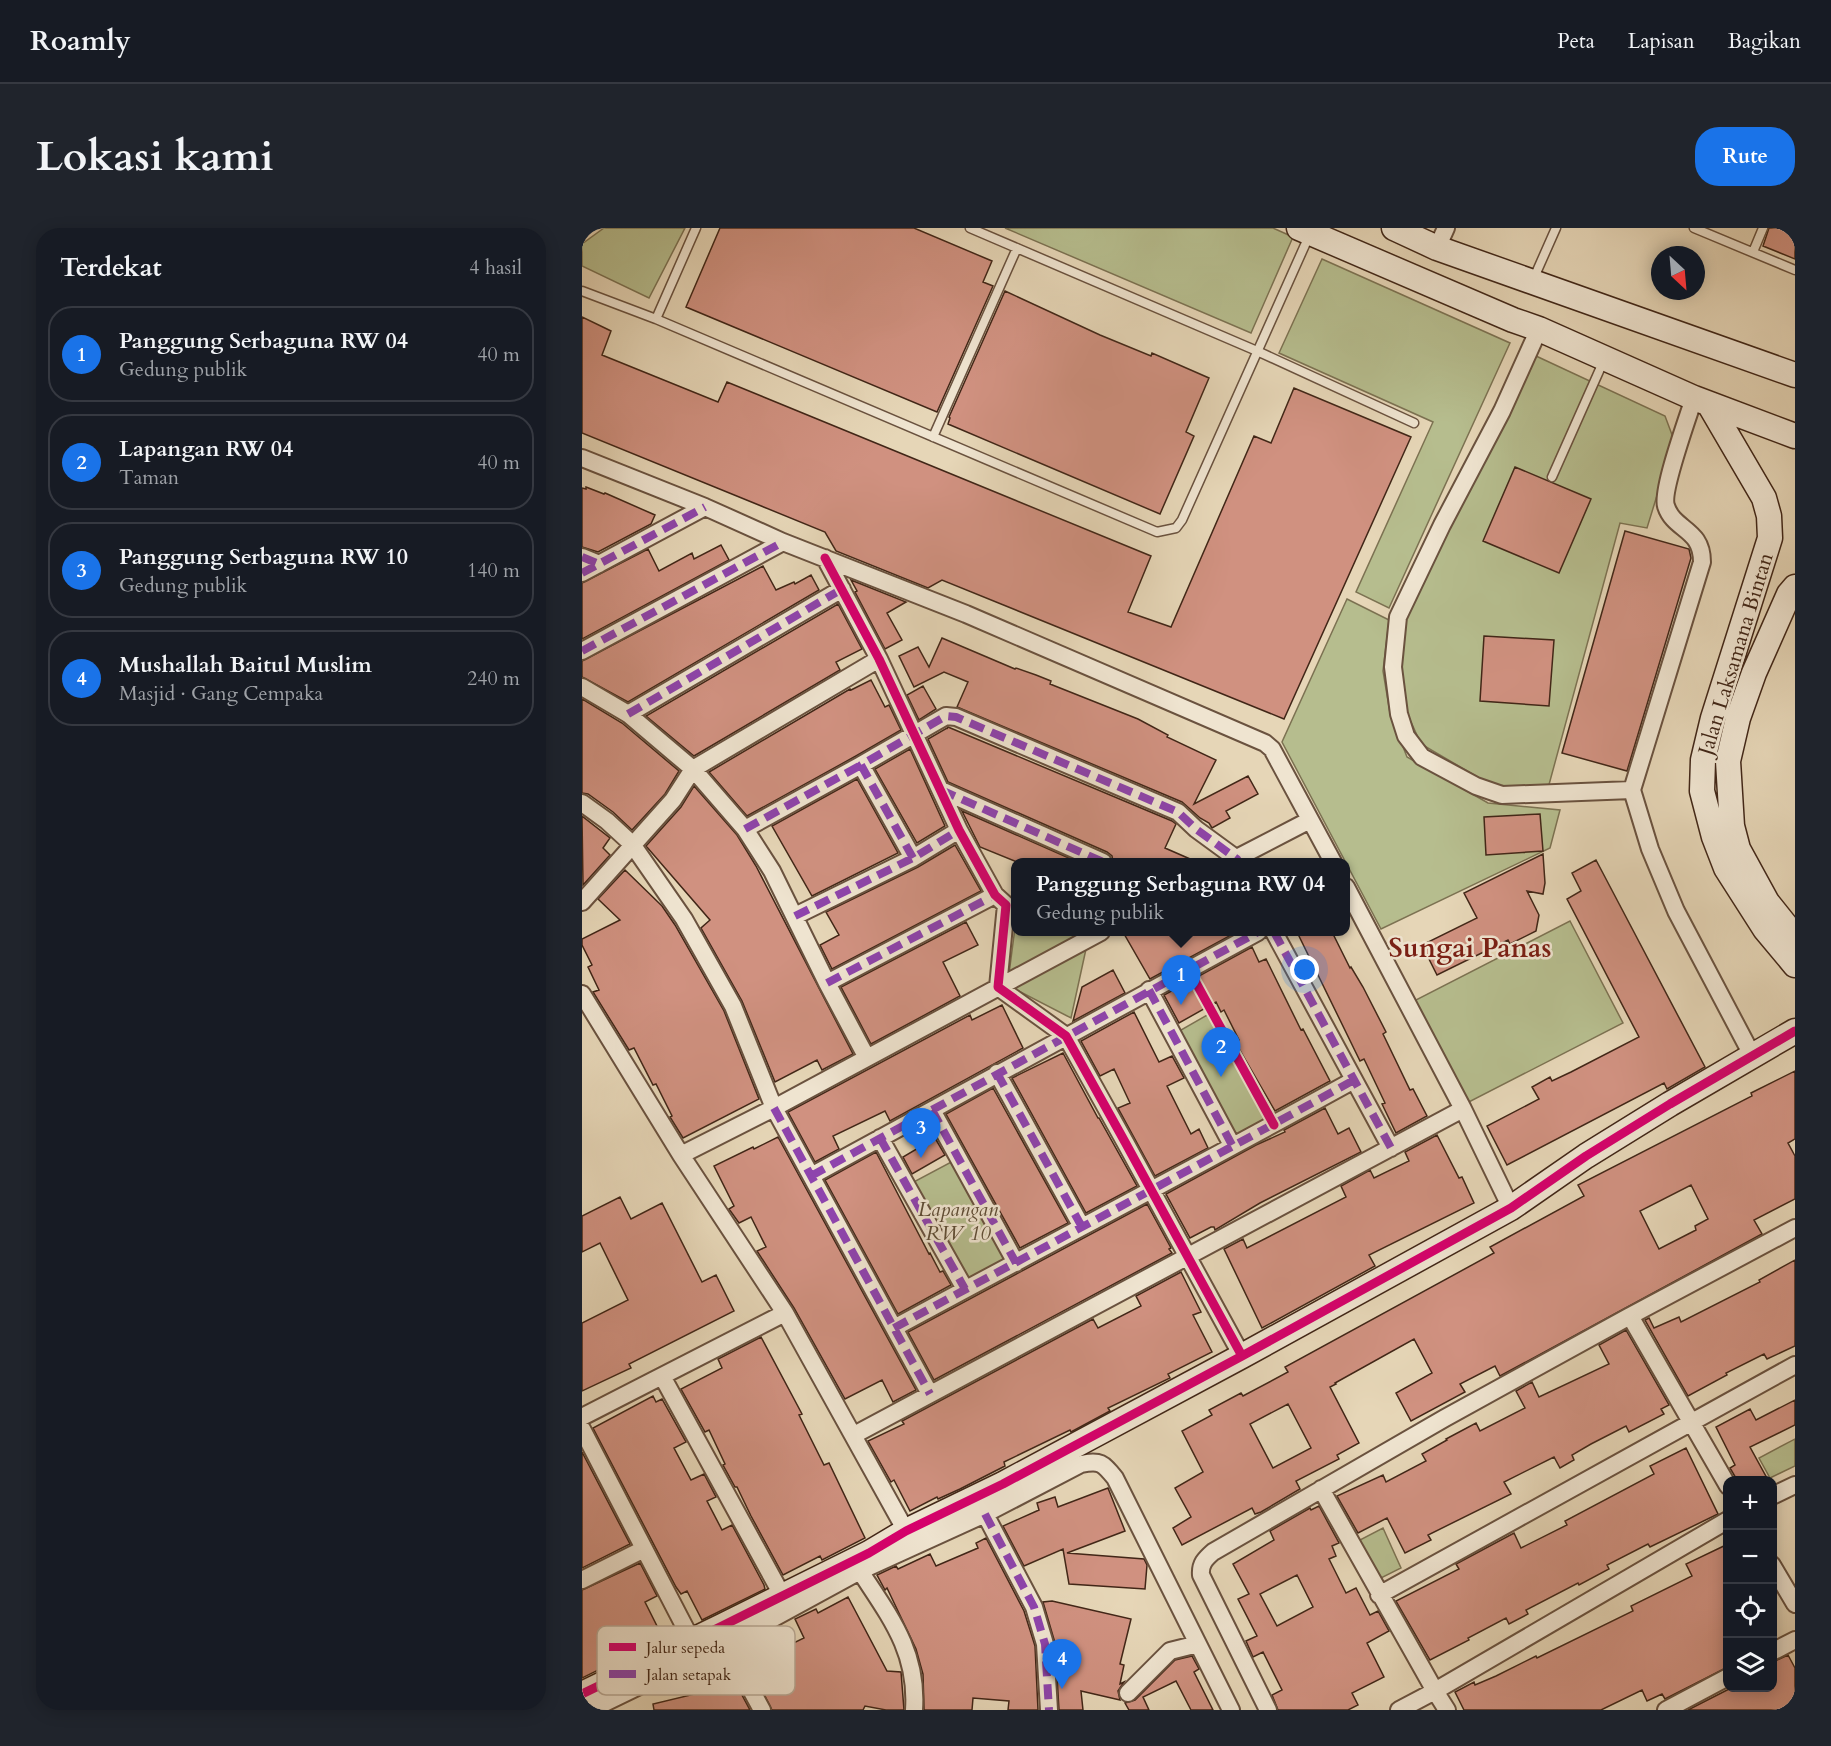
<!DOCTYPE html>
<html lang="id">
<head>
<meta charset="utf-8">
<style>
	:root { --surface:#171b24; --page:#20242c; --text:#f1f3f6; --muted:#9ea1a6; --line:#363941; --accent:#1a73e8 }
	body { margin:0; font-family:Cardo,serif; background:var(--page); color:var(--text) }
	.controls { position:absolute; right:18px; bottom:18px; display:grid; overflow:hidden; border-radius:12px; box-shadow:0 3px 15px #0003 }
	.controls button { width:54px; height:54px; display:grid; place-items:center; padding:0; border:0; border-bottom:2px solid var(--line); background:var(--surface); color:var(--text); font:30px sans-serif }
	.compass { position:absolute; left:1069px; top:18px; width:54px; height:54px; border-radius:50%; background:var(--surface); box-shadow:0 3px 15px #0003; rotate:154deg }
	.you { position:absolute; left:723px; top:742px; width:21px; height:21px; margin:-15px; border:4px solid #fff; border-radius:50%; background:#1a73e8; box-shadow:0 0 0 9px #1a73e833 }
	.badge { display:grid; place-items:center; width:39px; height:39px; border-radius:50%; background:var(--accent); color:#fff; font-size:20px; font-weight:700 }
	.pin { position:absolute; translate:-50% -50px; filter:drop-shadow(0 2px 3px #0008) }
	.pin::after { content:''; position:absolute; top:32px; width:21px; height:18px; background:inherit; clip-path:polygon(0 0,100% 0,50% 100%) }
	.popup { position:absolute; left:429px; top:630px; width:339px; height:78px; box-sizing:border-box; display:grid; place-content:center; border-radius:12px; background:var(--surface); filter:drop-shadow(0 2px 4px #0005); font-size:20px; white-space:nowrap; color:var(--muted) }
	.popup b { font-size:22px; color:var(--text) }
	.popup::after { content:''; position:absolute; left:50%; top:100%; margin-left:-12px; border:12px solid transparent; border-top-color:var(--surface) }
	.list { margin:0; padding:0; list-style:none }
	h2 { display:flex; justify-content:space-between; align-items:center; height:78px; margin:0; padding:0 24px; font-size:26px }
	h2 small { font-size:20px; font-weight:400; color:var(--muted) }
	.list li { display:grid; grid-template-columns:39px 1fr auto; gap:18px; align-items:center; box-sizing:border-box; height:96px; margin:0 12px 12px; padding:0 12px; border:2px solid var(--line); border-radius:24px }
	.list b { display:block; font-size:22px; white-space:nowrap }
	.list p { margin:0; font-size:20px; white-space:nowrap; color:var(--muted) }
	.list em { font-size:20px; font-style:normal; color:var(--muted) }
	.icon { flex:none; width:33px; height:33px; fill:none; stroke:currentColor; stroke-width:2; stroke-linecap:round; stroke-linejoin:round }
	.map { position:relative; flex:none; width:1213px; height:1482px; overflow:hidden; border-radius:24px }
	header { display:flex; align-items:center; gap:36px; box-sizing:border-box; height:84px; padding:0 30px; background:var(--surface); border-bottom:2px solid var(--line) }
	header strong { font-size:28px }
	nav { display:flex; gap:33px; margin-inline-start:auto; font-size:21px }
	.intro { display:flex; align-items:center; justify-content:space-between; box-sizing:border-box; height:144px; padding:0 36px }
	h1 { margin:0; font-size:42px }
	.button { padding:15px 27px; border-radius:24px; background:var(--accent); color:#fff; font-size:21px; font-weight:700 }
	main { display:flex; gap:36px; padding:0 36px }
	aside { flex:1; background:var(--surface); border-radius:24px; box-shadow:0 3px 15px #0003 }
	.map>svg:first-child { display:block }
	.green { fill:#b6bd8e; stroke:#7c7252; stroke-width:1.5 }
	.building { fill:#d09180; stroke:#412617; stroke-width:1.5; fill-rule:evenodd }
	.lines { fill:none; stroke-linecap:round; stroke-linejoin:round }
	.lane-casing { stroke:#6a523f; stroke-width:11 }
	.street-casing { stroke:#6a523f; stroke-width:20 }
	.secondary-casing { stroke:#412617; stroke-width:27 }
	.lane { stroke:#efe4d0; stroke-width:8 }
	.street { stroke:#efe4d0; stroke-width:16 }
	.secondary { stroke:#efe4d0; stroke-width:24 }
	.quiet { stroke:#8e44ad; stroke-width:8; stroke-dasharray:15 8; stroke-linecap:butt }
	.cycleway-casing { stroke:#efe4d0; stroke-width:13 }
	.cycleway { stroke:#d6006c; stroke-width:9 }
	.labels { text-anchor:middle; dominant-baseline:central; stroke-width:5; stroke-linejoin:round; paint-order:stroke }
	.street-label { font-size:21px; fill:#412617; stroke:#efe4d0 }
	.park-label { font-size:21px; font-style:italic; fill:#5e4c35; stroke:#efe4d0 }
	.district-label { font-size:27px; font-weight:bold; fill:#7a1f14; stroke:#efe4d0 }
	.key { fill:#efe4d0; stroke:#bbab98; stroke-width:1.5 }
	.key-label { font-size:16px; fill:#412617 }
</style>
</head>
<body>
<header>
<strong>Roamly</strong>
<nav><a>Peta</a><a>Lapisan</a><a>Bagikan</a></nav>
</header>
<div class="intro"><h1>Lokasi kami</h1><a class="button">Rute</a></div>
<main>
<aside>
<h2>Terdekat<small>4 hasil</small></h2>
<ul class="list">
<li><span class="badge">1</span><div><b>Panggung Serbaguna RW 04</b><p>Gedung publik</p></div><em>40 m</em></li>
<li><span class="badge">2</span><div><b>Lapangan RW 04</b><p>Taman</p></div><em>40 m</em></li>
<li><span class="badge">3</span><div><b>Panggung Serbaguna RW 10</b><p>Gedung publik</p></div><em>140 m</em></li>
<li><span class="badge">4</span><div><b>Mushallah Baitul Muslim</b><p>Masjid · Gang Cempaka</p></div><em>240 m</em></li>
</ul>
</aside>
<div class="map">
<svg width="1213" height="1482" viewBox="0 0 1213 1482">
	<rect width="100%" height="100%" fill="#e6d6b7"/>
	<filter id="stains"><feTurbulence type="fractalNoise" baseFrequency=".00333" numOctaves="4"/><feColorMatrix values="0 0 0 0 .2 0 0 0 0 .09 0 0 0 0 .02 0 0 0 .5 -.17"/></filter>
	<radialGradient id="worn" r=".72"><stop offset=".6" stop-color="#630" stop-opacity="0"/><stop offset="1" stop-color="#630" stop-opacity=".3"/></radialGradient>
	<!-- green -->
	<path class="green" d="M22,0H103L67,70L0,38V16Z
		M423,0H691L711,9L669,105Z
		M740,31L928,115L807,380L774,364L851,194L697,125Z
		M954,128L1083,188L1092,212L1065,300L1038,295L965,564L916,561L839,516L824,483L817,438L823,390Z
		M765,371L807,392L801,443L808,485L825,529L906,575L978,582L968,620L799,701L700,514Z
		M434,692V704H482L495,708L427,746Z
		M988,693L1041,795L881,877L828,775Z
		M504,721L489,790L431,760Z
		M627,786L685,893L651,912L592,806Z
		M373,932L426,1030L379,1055L326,957Z
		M1213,1211V1238L1188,1250L1177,1230Z
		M801,1300L819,1340L793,1353L774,1314Z"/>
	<!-- building -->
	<path class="building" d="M138,0H332L410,33L401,54L411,58L355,184L104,79Z
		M1187,0H1213V31L1181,18Z
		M423,63L518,107L569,128L570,125L627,150L604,204L612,208L578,286L366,196L368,190L367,189Z
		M0,89L29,103L20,127L136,174L145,154L569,328L546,384L589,399L672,208L689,215L712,160L829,209L702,491L360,352L346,360L254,323L243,304L0,205Z
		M933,239L1009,271L977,345L901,313Z
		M4,259L22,266L23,265L73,287L69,296L16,324L0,319V260L4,261Z
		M1043,303L1107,321L1109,330L1045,543L980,525Z
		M139,317L147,332L0,411V355L66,321L77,343L110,325L112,331Z
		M181,338L194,362L212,354L213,356L229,347L237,362L46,474L0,449V433Z
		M269,352L324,374L305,385L320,412L303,421L273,364L275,363Z
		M256,376L280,421L254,434L258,442L112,528L64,488Z
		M902,408L972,412L967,478L898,473Z
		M360,410L433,441L434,440L454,447L469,453L468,456L556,491L586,507L585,509L634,532L612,576L666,548L676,566L644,583L648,590L630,600L627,595L618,590L600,574L375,479L386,454L362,444L332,459L317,428L336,419L347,439Z
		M289,452L303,479L307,477L319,502L274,528L165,588L127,544L268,461L269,462Z
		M341,458L354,481L337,492L325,467Z
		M0,471L40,495L97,543L83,566L50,602L31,584L6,566L0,565Z
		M366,499L590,593L594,596L583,620L615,634H531L530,628L525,624L366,554L346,511L365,500V501Z
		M328,521L363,598L335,615L293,541Z
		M275,551L316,625L230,668L190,598Z
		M112,558L155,607L174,638L271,826L240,842L235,832L193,854L160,773L119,700L128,692L64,618L99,579Z
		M380,583L496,634H435L398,619Z
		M958,586L961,623L904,627L902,589Z
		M0,588L28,610L21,620L28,627L1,657Z
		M373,617L399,663L250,741L238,717L257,707L244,684L336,639Z
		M961,626L963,655L961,666L945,663L957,687L954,703L928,716L926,712L855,747L840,717L895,690L882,665Z
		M1014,632L1123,839L1085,861L1082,855L925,937L905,898L957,871L950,859L968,849L970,853L989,844L1057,809L985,671L999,663L990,645Z
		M43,642L80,678L93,697L142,783L177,871L101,910L88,889L90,888L74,856L71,857L52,820L47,822L11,764L17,762L6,739L10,737L0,717V711L38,692L16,671Z
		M384,694L396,717L361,734L378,768L289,816L259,759Z
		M541,704H655L568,751Z
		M715,704H750L768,740L769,739L781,759L804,804L801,806L828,862L831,861L845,888L814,905L800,876L803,875L782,831L778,833Z
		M670,719L677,734L684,731L719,802L721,801L748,853L693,883L653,814L657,812L642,782L639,784L634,774L597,795L582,767Z
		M531,742L543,765L491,793L500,759Z
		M420,777L441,820L308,893L303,883L251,908L257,921L233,934L206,884L388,787L390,792Z
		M552,784L577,834L590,828L602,850L585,858L609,906L617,901L626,920L573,948L536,880L548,875L532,841L518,848L499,813Z
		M481,825L516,890H517L555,958L504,985L430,850Z
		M1213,843V911L1206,915L1213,928V971L1172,992L1180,1006L918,1148L913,1138L878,1156L883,1164L829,1193L814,1165L850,1145L832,1111L753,1155L754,1156L748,1159L777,1215L755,1227L757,1231L714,1253L718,1261L679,1284L673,1286L670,1280L600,1317L591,1300L609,1289L593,1260L621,1244L600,1203L630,1187L627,1182L659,1165L661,1168L706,1144L703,1139L912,1025L908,1019L1002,968L996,957L1170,868L1169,865ZM1109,957L1126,991L1113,998L1114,1002L1077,1021L1058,983ZM706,1176L729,1220L691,1240L668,1196Z
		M411,860L486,995L438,1020L364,886Z
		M743,880L756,906L767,900L779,924L678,975L633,1002L632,999H629L608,1010L584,966L674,917L703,904L702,902Z
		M855,907L877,950L880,949L892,975L787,1027L793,1038L680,1100L642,1021L661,1011L665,1020L764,969L759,958L788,942L792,950L827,933L823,924Z
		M196,909L334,1162L311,1174L300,1152L263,1171L212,1080L175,1023L184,1019L169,989L157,995L147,981L152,978L132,938L171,919L172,921Z
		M353,910L363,927L330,946L321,929Z
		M294,924L347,1026L348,1025L358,1044L361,1043L369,1057L316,1086L243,952Z
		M38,969L49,991L80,975L120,1054L134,1047L152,1083L47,1136L49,1140L0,1163V1095L46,1072L18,1015L0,1024V988Z
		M565,976L589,1020L587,1021L590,1025L352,1152L326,1104Z
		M1213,1032V1118L1185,1131L1182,1126L1144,1145L1145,1147L1106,1168L1063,1092L1067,1090L1072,1100L1097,1089L1099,1094L1178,1054L1177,1052Z
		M599,1044L619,1084L611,1087L630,1124L586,1146L588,1150L526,1180L528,1183L489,1204L488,1202L422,1234L423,1238L378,1261L356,1271L355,1269L328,1283L312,1252L309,1254L286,1213L322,1196L320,1193L511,1091L516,1100L559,1078L554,1068Z
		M1044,1102L1087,1177L1079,1181L1082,1186L1047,1204L1044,1198L1009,1216L990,1227L992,1232L978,1240L972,1229L922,1254L929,1266L846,1307L849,1312L823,1325L805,1290L776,1305L755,1268L801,1247L804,1254L844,1233L840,1226L865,1212L864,1211L894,1195L898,1203L943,1180L934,1163L950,1154L957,1169L1027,1136L1017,1117Z
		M179,1109L220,1186L217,1187L242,1237L247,1235L283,1310L240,1332L238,1328L201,1347L169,1288L155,1259H153L141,1237L143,1236L127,1202L123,1204L99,1161L140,1140L136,1131Z
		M71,1168L74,1174L80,1171L104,1214L92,1220L109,1252L122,1246L134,1269L125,1273L140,1302L150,1297L182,1357L183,1361L120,1392L105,1363L99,1366L94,1359L11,1200Z
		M1213,1172V1197L1168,1219L1186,1252H1155L1148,1240L1153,1237L1134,1199L1168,1181L1174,1192Z
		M1104,1220L1136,1286L1068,1319L1066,1316L1025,1337L1027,1341L997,1357L996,1355L944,1382L946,1386L927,1396L924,1390L886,1410L887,1412L848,1432L814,1373L877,1341L874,1336L932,1305L939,1320L985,1297L983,1293L1072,1246L1068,1238Z
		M0,1224L48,1316L0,1340Z
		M526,1260L543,1303L485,1325L562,1331L565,1337L563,1361L487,1356L481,1321L442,1338L421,1298L457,1282L455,1275L473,1269L476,1279Z
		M737,1278L757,1315L750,1318L754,1328L747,1331L764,1365L774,1360L788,1387L796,1383L807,1403L785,1415L802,1449L770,1465L776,1477L766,1482H696L690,1467L700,1462L681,1424L671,1429L664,1413L675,1408L656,1371L667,1366L651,1336L692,1312L688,1303L728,1280L729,1282ZM715,1347L731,1379L695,1398L678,1366Z
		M404,1310L442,1383L453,1418L456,1482H426L427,1473L391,1470L390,1482H342L341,1446L334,1421L305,1360L303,1362L295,1347L314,1338L316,1341L348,1326L354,1338L396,1320L394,1315Z
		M1146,1316V1439L1083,1471L1080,1466L1065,1473L1060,1462L1019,1482H882L873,1464L892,1454L893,1457L914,1448L954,1428L955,1430L1051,1383L1049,1378L1110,1348L1104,1336Z
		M58,1335L75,1368L63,1374L81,1410L0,1450V1362Z
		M266,1369L305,1443L319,1444L322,1482H304L283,1478L281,1482H190L162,1428L177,1420L183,1429L222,1410L213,1391L234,1381L236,1385Z
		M470,1373L549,1391L538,1436L542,1437L538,1456L542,1454L536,1463L538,1472L499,1463L501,1482H477L473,1415L461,1374Z
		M1206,1427L1213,1440V1482H1106L1149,1460H1191V1434Z
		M610,1428L617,1441L612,1444L631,1482H609L594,1453L561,1469L567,1482H547L543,1475L553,1472L593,1432Z
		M154,1456L168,1482H72L71,1476Z"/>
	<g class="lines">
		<!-- lane casing -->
		<g class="lane-casing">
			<path id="lane" d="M388,0L675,123L832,195
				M1112,0L1213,42
				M1171,24L1181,0
				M951,52L974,0
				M0,63L74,91L575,304L594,300L600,292L727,8
				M74,91L114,0
				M351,209L435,20
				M970,249L1022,132"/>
		</g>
		<!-- street casing -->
		<g class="street-casing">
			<path id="street" d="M855,20L864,0
				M957,101L920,183L860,297L816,389L811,439L817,486L824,508L840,529L894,558L920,567L1050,562
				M1112,170C1106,189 1079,263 1084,278C1092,303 1120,300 1120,334L1050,562L1068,621L1094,683L1170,827
				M0,230L123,279L201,314L384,386L683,515L690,521L751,634
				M0,329L17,336
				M243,330L297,431L377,602L413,667L424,677L416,759L484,808L543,914L660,1128
				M0,345L123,279
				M0,423L201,314
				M0,459L46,486L111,541L163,601L190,643L245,755L285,830
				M46,486L260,361
				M359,562L521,634
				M0,575L25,593L50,616L102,691L151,778L192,880L348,1166
				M163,601L279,537
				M331,630L279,537L364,488L374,489L596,584L614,601L655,631L657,634
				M647,634L728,592
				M764,659L881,881L929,980
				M0,674L91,572L111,541L297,431
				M213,688L331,630L377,602
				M692,704L809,920
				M245,755L413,667
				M567,762L650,917
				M0,766L99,927L203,1085L324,1303
				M415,845L500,999
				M350,882L434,1035
				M298,910L383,1061
				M99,927L192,880L519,704
				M229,948L676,704
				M1048,1088L1213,1000
				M312,1100C465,1017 620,936 772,852
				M80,1148L200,1367
				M0,1189L203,1085
				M0,1201L110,1413
				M272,1207L881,881
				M739,1261L853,1463L865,1482
				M1190,1268L1213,1257
				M409,1276L403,1286L452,1379L463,1416L467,1482
				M282,1335L278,1343C308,1389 336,1424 332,1482
				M1190,1337L1213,1376
				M0,1352L62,1321
				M797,1367L1213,1137
				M142,1408L144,1416L180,1482
				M1190,1424L1213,1412
				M546,1465L588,1423L616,1416
				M8,1482L144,1416L278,1343L403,1286L499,1236C518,1232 521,1235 533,1250L649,1482
				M686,1482L619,1347C618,1336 623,1331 631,1324L863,1190L1048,1088L1146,1258
				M817,1482L853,1463L1146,1292
				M1084,1482L1146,1449"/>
		</g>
		<!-- secondary casing -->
		<g class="secondary-casing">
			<path id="secondary" d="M717,0L931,92L957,101L1112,170L1213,208
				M812,0L855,20L1213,147
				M1127,176L1182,270L1187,288L1188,310L1131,490L1121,532L1120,563L1132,609L1144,640L1183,701L1213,737
				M1213,359L1207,366L1172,445L1156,490L1146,533L1150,598L1156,621L1185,674L1213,709
				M0,1466L140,1398L287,1325L324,1303L421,1256L660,1128L929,980L1004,928L1088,876L1213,803"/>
		</g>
		<!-- lane -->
		<use href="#lane" class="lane"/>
		<!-- street -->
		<use href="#street" class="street"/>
		<!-- secondary -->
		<use href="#secondary" class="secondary"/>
		<!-- quiet -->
		<path class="quiet" d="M0,329L17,336
			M0,345L123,279
			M0,423L201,314
			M46,486L260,361
			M359,562L521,634
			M163,601L279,537
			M331,630L279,537L364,488L374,489L596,584L614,601L655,631L657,634
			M213,688L331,630L377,602
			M692,704L809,920
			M245,755L413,667
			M567,762L650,917
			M415,845L500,999
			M192,880L348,1166
			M350,882L434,1035
			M298,910L383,1061
			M229,948L676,704
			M312,1100C465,1017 620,936 772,852
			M403,1286L452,1379L463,1416L467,1482"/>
		<!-- cycleway casing -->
		<g class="cycleway-casing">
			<path id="cycleway" d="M243,330L297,431L377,602L413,667L424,677L416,759L484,808L543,914L660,1128
				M607,742L692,897
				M0,1466L140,1398L287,1325L324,1303L421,1256L660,1128L929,980L1004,928L1088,876L1213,803"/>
		</g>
		<!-- cycleway -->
		<use href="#cycleway" class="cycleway"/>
	</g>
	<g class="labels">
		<!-- street labels -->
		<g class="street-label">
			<text transform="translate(1154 426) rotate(-73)">Jalan Laksamana Bintan</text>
		</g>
		<!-- park labels -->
		<g class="park-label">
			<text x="376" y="981">Lapangan<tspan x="376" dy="24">RW 10</tspan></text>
		</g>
		<!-- district labels -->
		<g class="district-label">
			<text x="888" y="720">Sungai Panas</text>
		</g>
	</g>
	<!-- legend -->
	<rect x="15" y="1398" width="198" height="69" rx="9" class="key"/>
	<rect x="27" y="1415" width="27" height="8" fill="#d6006c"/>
	<rect x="27" y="1442" width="27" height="8" fill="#8e44ad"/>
	<g class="key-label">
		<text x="64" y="1425">Jalur sepeda</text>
		<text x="64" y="1452">Jalan setapak</text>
	</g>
	<rect width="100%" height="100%" filter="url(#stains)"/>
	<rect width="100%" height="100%" fill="url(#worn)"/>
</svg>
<div class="controls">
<button>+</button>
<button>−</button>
<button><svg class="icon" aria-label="locate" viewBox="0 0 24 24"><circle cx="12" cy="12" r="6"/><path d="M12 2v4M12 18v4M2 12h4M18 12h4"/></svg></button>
<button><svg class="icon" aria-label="layers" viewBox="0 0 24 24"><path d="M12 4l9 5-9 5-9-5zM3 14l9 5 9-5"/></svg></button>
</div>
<svg class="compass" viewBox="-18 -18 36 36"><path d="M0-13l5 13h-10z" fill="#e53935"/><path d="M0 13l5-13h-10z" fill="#9ea1a6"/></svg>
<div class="you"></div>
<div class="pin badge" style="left:599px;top:777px">1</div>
<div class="popup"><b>Panggung Serbaguna RW 04</b>Gedung publik</div>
<div class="pin badge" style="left:639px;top:849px">2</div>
<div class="pin badge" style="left:339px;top:930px">3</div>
<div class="pin badge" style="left:480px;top:1461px">4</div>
</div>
</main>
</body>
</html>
